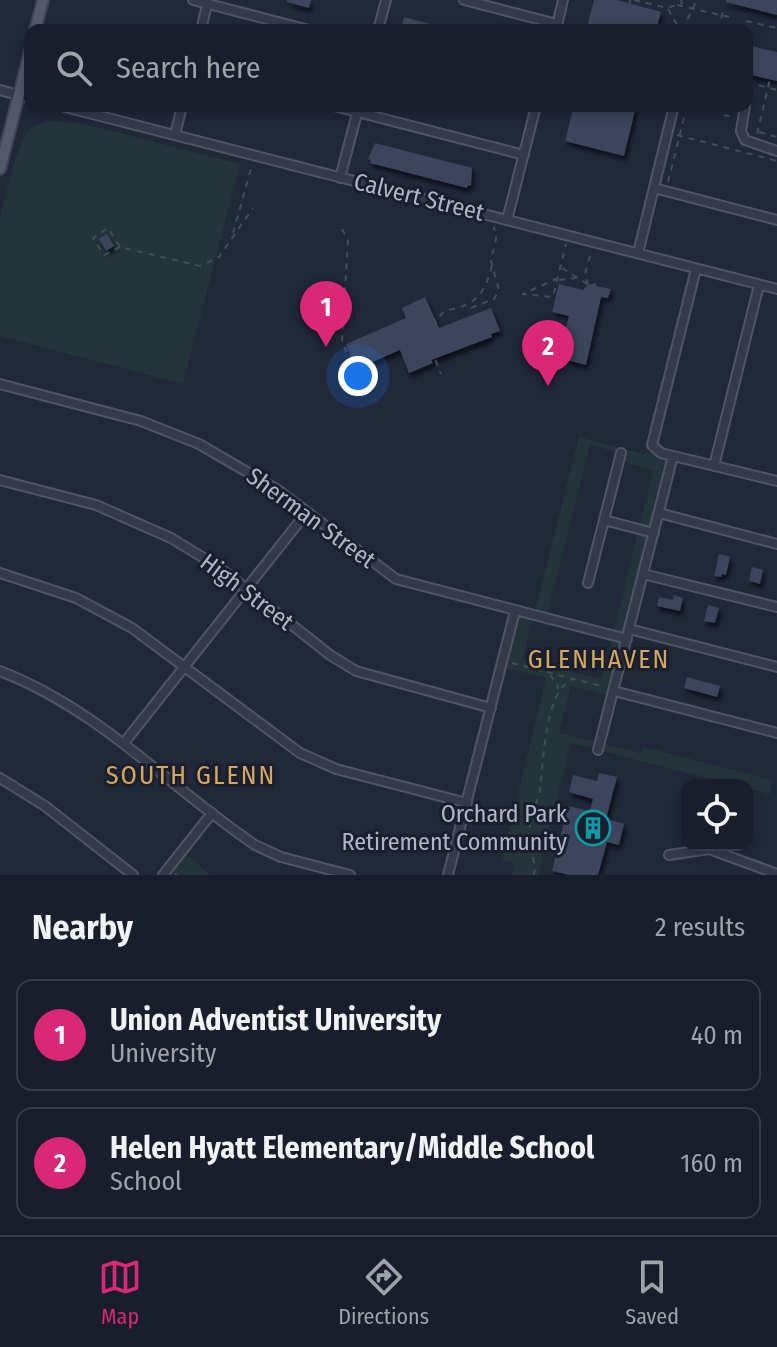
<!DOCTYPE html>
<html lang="en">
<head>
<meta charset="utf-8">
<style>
	:root { --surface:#191e2c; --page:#262b38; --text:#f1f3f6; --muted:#9fa2a9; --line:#373c48; --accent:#db2777 }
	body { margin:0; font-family:"Fira Sans Condensed",sans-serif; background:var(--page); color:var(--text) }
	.controls { position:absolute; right:24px; bottom:24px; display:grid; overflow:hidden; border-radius:16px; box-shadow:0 4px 12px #0003 }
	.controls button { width:72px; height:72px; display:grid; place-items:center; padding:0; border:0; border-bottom:2px solid var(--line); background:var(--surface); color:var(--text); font:40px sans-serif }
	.you { position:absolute; left:358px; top:376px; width:28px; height:28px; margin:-20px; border:6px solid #fff; border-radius:50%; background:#1a73e8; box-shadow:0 0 0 12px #1a73e833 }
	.badge { display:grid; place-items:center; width:52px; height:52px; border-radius:50%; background:var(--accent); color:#fff; font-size:26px; font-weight:700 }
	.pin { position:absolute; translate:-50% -66px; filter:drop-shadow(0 2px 4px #0008) }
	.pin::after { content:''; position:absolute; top:42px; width:28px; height:24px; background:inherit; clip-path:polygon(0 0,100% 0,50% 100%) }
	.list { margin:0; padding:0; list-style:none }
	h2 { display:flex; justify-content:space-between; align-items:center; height:104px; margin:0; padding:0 32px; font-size:34px }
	h2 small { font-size:26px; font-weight:400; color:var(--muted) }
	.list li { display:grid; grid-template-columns:52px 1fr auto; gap:24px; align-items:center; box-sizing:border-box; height:112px; margin:0 16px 16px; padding:0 16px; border:2px solid var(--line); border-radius:16px }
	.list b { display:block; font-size:30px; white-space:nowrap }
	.list p { margin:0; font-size:26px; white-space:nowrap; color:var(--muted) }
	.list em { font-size:26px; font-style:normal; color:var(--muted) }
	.icon { flex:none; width:44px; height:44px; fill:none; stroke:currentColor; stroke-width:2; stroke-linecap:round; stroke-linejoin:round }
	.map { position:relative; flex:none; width:777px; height:875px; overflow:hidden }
	.search { position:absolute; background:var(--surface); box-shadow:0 4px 12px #0003; left:24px; right:24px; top:24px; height:88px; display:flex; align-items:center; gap:20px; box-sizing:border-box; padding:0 28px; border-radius:16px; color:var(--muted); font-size:30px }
	.sheet { height:360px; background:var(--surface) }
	nav { display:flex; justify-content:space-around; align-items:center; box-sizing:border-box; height:112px; border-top:2px solid var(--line); background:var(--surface); font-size:22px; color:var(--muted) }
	nav a { display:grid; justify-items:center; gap:4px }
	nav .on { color:var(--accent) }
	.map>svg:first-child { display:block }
	.green { fill:#23343b; fill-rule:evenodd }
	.building { fill:#3d455b; filter:url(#shadow) }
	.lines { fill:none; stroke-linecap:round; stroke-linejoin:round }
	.minor-casing { stroke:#505565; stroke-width:12 }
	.major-casing { stroke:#3e4354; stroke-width:14 }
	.path { stroke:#3e5056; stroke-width:2; stroke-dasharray:6 6; stroke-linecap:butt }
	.minor { stroke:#353a4b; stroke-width:8 }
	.major { stroke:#53596b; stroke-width:10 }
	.labels { text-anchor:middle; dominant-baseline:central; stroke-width:6; stroke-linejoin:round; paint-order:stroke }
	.street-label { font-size:24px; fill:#b0b5c7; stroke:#1a1f2f }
	.poi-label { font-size:24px; fill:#b0b5c7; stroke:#1a1f2f; text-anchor:end }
	.neighbourhood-label { font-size:26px; letter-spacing:2px; fill:#d5a65d; stroke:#1a1f2f }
</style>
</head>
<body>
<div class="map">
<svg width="777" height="875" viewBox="0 0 777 875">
	<defs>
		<filter id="shadow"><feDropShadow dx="2.5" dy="4.5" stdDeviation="2" flood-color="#0009"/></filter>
	</defs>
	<rect width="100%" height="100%" fill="#21283a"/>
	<!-- green -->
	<path class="green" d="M48,120L84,124L240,164L183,384L0,336V217L13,166L23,139L32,127Z
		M579,437L643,454L654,449L673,456L612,697L571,686L559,733L642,753L644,747L773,780L770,794L747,788V785H735L571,743L538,875H512L515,864L502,861L546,678L501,667L515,611L534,615ZM590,445L620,453L619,461L653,470L602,679L523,659L533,616L546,619Z
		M182,851L211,875H163Z"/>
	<!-- building -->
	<path class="building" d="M287,0H311L309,8L287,2Z
		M594,0H617L661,12L656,30H586Z
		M726,0H777V15L726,2Z
		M404,17L430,24L428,30L401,28Z
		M747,45L777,52V81L747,74Z
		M574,106H636L624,156L565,141Z
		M375,143L472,168L471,186L468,185L467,188L370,163L371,160L368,159Z
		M107,234L114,246L106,251L99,239Z
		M596,283V286L611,289L608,298L601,297L586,365L559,358L558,364L525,355L530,337L537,339L538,335L563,339L569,316L552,312L559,284L583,290L588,285Z
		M425,297L439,328L491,308L500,331L491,334L492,337L431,360L433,363L409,373L400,350L356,369L346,344L406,318L402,308Z
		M719,554L730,557L726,575L722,574L721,577L714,576Z
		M752,567L763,570L760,584L749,581Z
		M674,595L683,598L680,611L657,606L659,597L673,600Z
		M708,605L719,608L715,623L704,621Z
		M687,677L720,686L717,697L684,688Z
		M599,773L617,777L606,819L624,824L619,845L607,842L598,875H569L552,871L568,806L590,811L593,799L569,792L573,775L597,781Z"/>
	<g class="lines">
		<!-- minor casing -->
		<g class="minor-casing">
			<path id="minor" d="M193,0L309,30
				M464,0L557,24
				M201,30L208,0
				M378,30L386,0
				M556,30L563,0
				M0,90L30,98
				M61,106L777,289
				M334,106L524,155
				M745,106L741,131L745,140L777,151
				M175,135L182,106
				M340,178L359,106
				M654,188L777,220
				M507,220L536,106
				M638,253L674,106
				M696,269L652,445L661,453L777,481
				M0,384L141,421L199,444L278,490L396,579L627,639
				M714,466L759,285
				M0,480L96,505L171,538L220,568L330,655L356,671L491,708
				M659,513L777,544
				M604,520L654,533
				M0,573L76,598L132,628L300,753L336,769L467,803
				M643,574L777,607
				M588,583L621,453
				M629,629L777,667
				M0,671C99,709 169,787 255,845L281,857L350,875
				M614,691L777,733
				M124,743L307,512
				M598,750L673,456
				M0,778L45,806L133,875
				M669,855L709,849L777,874
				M163,875L212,813
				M448,875L515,611"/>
		</g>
		<!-- major casing -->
		<g class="major-casing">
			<path id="major" d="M35,30L43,0
				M0,169L30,51"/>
		</g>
		<!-- path -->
		<path class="path" d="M634,0L667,8L682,3L681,0
			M630,3V0
			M677,5L729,17
			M668,9L680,30
			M746,21L777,28
			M658,24L665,30
			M682,30L697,0
			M719,30L723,10
			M747,82L777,90
			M724,115L735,118
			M759,132L777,137
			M757,134L770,79
			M677,135L777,161
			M668,182L687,106
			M342,229L348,240L342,342L349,357L351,356
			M233,233L252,165
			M120,247L104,255L93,238L108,228L120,247L200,266L219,257L253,208
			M562,268L587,284
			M558,278L523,294L553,297L566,244
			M559,280L576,278
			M588,285L585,274L591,252
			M471,308L494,299L499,290L491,261L496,239L494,227
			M434,327C442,304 453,313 469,303C483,296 489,279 492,265
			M431,349L441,374
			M512,663L605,687
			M550,675L557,684L558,689
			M175,874L177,875
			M534,875C537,861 529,852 529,839C528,822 537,805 540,789C544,762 544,691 573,679"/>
		<!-- minor -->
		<use href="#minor" class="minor"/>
		<!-- major -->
		<use href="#major" class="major"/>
	</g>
	<!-- icons -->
	<defs>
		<g id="building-ring" transform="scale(1.8)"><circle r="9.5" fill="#1a1f2f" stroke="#0f9aa8" stroke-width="1.5"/><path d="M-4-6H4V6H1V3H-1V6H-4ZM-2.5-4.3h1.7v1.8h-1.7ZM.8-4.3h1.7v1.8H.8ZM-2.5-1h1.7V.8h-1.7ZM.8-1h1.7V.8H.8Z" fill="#0f9aa8"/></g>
	</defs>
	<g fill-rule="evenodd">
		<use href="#building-ring" x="593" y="828"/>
	</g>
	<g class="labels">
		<!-- street labels -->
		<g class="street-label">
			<text transform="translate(419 197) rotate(14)">Calvert Street</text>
			<text transform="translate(311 518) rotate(36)">Sherman Street</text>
			<text transform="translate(247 592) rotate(37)">High Street</text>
		</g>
		<!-- poi labels -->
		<g class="poi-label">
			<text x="567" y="814">Orchard Park<tspan x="567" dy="28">Retirement Community</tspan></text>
		</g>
		<!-- neighbourhood labels -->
		<g class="neighbourhood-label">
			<text x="599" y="659">GLENHAVEN</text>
			<text x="191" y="775">SOUTH GLENN</text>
		</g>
	</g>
</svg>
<div class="controls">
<button><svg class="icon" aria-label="locate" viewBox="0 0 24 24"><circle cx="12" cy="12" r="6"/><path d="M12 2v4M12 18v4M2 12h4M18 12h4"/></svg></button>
</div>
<div class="you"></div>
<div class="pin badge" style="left:326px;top:347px">1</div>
<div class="pin badge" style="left:548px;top:386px">2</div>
<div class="search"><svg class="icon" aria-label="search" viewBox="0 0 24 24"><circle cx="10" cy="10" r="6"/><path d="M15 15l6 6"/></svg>Search here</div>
</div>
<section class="sheet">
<h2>Nearby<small>2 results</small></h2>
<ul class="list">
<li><span class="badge">1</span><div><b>Union Adventist University</b><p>University</p></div><em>40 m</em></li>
<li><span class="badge">2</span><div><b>Helen Hyatt Elementary/Middle School</b><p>School</p></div><em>160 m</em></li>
</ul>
</section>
<nav>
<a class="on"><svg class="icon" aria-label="map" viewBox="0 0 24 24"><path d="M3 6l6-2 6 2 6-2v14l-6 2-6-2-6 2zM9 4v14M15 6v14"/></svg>Map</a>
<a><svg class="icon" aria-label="directions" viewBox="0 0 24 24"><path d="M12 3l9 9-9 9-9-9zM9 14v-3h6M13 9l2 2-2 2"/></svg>Directions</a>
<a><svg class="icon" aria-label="saved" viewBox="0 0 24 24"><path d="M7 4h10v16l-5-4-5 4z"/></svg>Saved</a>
</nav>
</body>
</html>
